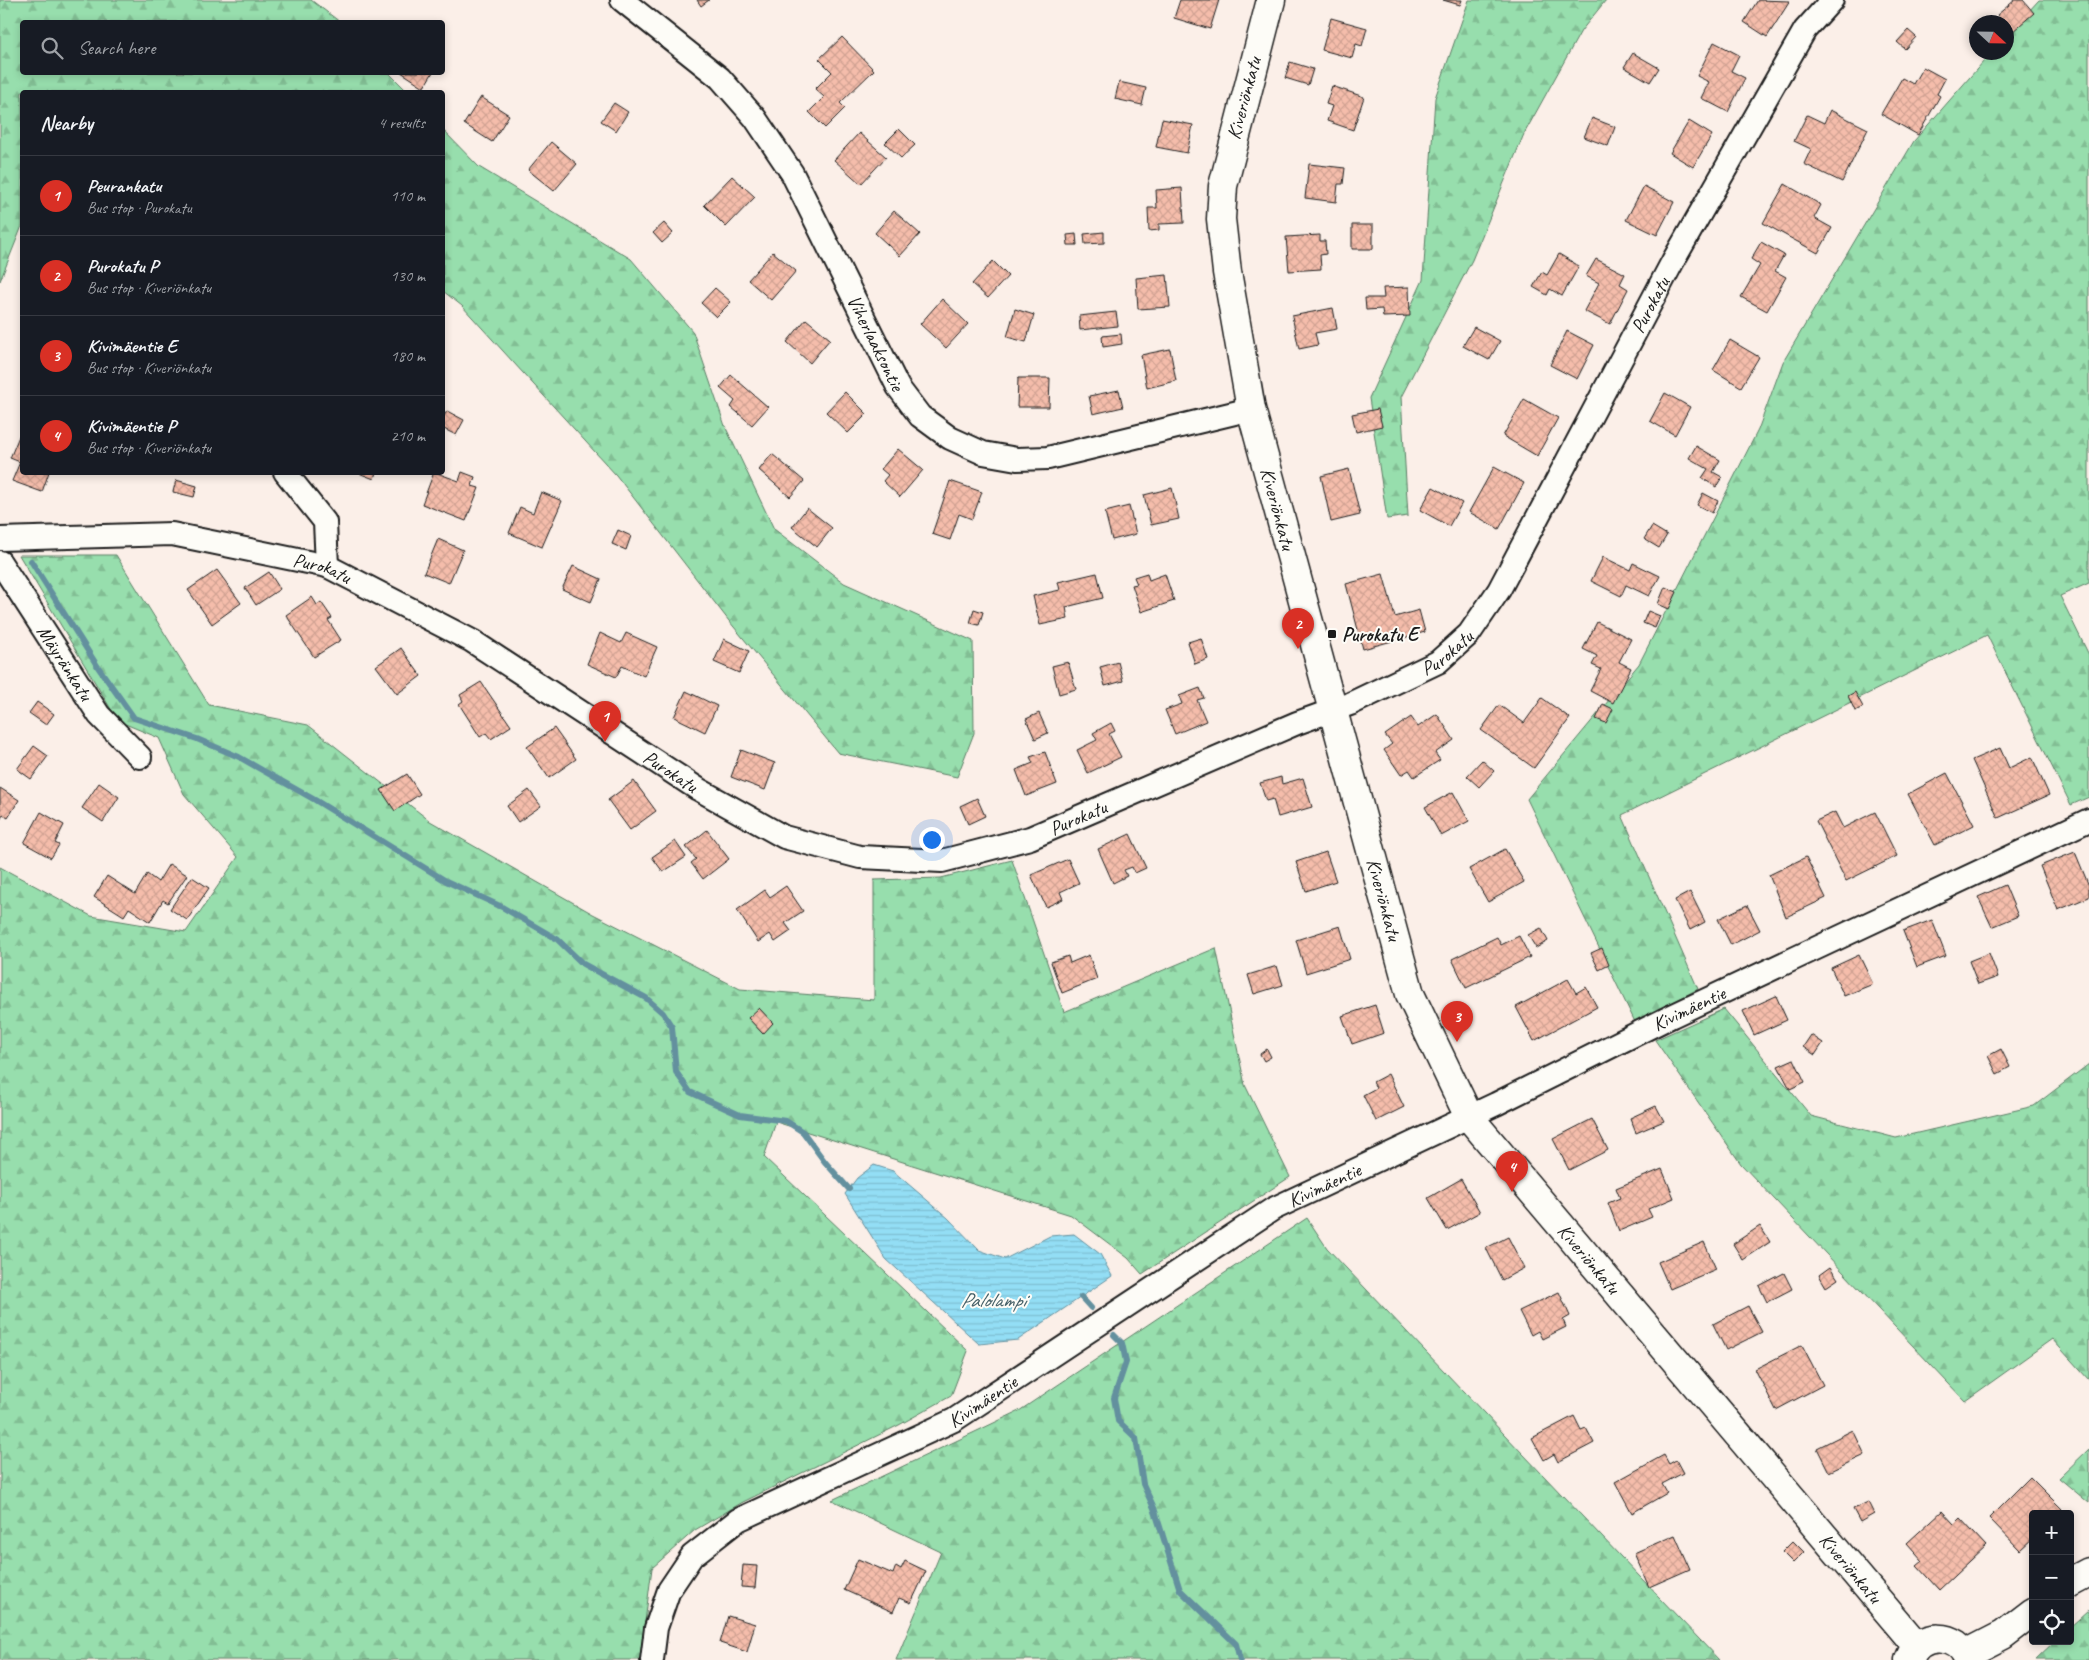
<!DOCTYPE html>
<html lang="en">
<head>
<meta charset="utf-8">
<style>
	:root { --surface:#171b24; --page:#242831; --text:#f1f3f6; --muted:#9ea1a6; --line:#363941; --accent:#d93025 }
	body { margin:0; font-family:Caveat,sans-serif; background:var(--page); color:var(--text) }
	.controls { position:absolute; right:15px; bottom:15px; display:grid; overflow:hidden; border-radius:5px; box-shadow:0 2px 8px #0003 }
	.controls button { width:45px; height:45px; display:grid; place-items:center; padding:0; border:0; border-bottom:1px solid var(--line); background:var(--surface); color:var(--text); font:25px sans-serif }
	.compass { position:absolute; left:1969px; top:15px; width:45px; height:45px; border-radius:50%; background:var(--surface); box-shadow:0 2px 8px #0003; rotate:112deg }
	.you { position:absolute; left:931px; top:839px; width:18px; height:18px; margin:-12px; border:4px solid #fff; border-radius:50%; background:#1a73e8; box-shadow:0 0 0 8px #1a73e833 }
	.badge { display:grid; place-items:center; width:32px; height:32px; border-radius:50%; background:var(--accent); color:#fff; font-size:16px; font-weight:700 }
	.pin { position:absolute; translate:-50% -41px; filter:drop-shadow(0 1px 2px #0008) }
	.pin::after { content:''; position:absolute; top:26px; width:18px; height:15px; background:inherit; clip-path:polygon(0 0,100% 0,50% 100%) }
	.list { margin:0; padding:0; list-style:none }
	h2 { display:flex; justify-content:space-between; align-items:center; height:65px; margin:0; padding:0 20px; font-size:21px }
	h2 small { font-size:16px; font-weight:400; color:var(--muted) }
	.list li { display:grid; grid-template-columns:32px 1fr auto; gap:15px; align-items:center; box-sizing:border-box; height:80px; padding:0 20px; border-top:1px solid var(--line) }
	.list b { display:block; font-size:19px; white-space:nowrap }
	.list p { margin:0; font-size:16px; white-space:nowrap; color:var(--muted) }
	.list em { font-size:16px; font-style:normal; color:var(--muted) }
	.icon { flex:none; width:28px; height:28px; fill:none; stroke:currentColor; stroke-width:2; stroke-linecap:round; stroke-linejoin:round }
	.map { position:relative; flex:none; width:2089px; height:1660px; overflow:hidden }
	.search { position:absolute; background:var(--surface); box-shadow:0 2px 8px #0003; left:20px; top:20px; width:425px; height:55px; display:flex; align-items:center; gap:12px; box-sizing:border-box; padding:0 18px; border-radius:5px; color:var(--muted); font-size:19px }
	.panel { position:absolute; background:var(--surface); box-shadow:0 2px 8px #0003; left:20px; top:90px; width:425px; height:385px; border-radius:5px }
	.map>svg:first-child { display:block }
	.forest { fill:url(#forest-firs); stroke:#5a7d64 }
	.water { fill:url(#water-rules); stroke:#63909e }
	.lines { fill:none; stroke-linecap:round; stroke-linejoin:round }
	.stream { stroke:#63909e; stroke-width:6 }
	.building { fill:url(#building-cross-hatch); stroke:#1c1c1c }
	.minor-casing { stroke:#1c1c1c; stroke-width:26 }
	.tertiary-casing { stroke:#1c1c1c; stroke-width:31 }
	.minor { stroke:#fdfcf7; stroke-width:22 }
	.tertiary { stroke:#fdfcf7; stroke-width:28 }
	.poi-dot { fill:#1c1c1c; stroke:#fdfcf7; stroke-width:2 }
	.labels { text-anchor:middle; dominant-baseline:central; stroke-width:4; stroke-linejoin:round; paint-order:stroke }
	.street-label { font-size:20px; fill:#1c1c1c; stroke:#fdfcf7 }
	.poi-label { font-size:20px; font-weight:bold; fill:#1c1c1c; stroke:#fdfcf7; text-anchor:start }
	.water-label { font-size:21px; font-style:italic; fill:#466068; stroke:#fdfcf7 }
</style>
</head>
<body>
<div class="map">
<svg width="2089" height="1660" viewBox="0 0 2089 1660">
	<defs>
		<pattern id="forest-firs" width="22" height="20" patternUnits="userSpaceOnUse" patternTransform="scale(1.25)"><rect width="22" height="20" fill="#97dead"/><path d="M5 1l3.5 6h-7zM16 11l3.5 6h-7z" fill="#82be94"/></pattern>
		<pattern id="water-rules" width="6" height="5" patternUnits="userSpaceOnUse" patternTransform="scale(1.25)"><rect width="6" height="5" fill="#93def5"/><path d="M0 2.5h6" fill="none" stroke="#7ebed1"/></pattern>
		<pattern id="building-cross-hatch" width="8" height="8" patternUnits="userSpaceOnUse" patternTransform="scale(1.25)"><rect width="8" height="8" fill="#f5bdab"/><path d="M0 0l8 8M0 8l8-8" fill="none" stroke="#d1a293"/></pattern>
	</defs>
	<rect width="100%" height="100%" fill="#fbefe8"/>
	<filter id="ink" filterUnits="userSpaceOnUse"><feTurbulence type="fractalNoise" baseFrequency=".02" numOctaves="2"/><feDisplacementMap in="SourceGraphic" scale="10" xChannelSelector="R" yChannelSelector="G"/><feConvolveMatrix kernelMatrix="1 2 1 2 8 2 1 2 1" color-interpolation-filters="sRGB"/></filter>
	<g filter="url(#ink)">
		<!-- forest -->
		<path class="forest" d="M0,0H311L340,22H22V72L389,73L408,92H22V226L0,281Z
			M1469,0H1606L1581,31L1524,134L1472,260L1401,397L1408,516L1387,519L1369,398L1423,280L1435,98Z
			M2039,0H2089V583L2060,596L2089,655V797L2071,805L1987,635L1622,815L1698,989L1635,1022L1527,799L1639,664L1758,430L1783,362L1914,141L1991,53L2006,52L2007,35Z
			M442,129L479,167L631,259L693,332L725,426L774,529L844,583L973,641L974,733L957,777L838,753L729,621L616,475L462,306L443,291Z
			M19,555H116L209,705L308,725L430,821L593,914L740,989L874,1000V880L941,878L1012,860L1064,1012L1216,948L1245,1085L1290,1177L1142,1274L1128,1258L1071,1215L776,1122L764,1157L968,1351L951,1396L899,1425L743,1502L695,1530L652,1568L640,1660H0V867L91,916L186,932L238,857L184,794L159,738L118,721Z
			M1724,1009L1811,1116L1896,1138L2034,1106L2089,1064V1380L2052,1339L1965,1401L1741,1164L1655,1040Z
			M1307,1218L1327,1248L1719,1660H896L941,1552L832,1500L1019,1411Z
			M2089,1449V1503L2059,1478Z
			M2089,1610V1660H2035L2055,1641H2070V1627Z"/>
		<!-- water -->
		<path class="water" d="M874,1165L893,1171L948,1218L979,1250L1005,1259L1050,1236L1074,1234L1100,1254L1112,1276L1018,1340L979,1344L886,1259L845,1194L857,1178Z"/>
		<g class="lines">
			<!-- stream -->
			<path class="stream" d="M31,561L98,667L134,718L197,739L239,757L315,800L446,881L502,907L557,939L583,964L646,998L663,1013L672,1027L676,1072L690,1092L740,1115L786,1121L803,1132L825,1162L849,1189
				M1081,1297L1091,1308
				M1114,1335L1122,1343L1126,1362L1114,1398L1118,1421L1136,1438L1143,1484L1154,1508L1180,1590L1236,1644L1240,1660"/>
		</g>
		<!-- building -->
		<path class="building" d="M697,0H709L701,6Z
			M1180,0H1219L1210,29L1174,18Z
			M1443,0H1462L1460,5Z
			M1758,0L1790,1L1767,37L1744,22Z
			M2015,0H2023L2034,13L2012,32L2006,22H2004L1997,15Z
			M1331,18L1367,28L1362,46L1356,44L1352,58L1322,50Z
			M1908,30L1916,37L1905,49L1897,42Z
			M842,37L874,70L840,103L845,108L825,128L809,112L824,97L815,89L832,72L819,59Z
			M1714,42L1739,55L1731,71L1745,78L1728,112L1701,98L1709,82L1697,76Z
			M1633,53L1659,68L1650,82L1624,67Z
			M1290,62L1313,69L1308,85L1285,78Z
			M1923,67L1945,79L1937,94L1940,96L1918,135L1881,114L1902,78L1913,84Z
			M401,72H433L424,87Z
			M1119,82L1146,88L1142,105L1115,99Z
			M1332,86L1364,97L1353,130L1327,121L1332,106L1326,104Z
			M481,97L509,115L492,142L464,124Z
			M614,103L628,112L616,131L601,121Z
			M1830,110L1868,129L1842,182L1804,164L1811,149L1794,141L1807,115L1824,123Z
			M1592,118L1615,127L1608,146L1584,137Z
			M1162,119L1193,125L1187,153L1156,147Z
			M1689,121L1712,135L1693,167L1670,153Z
			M899,129L915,145L901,158L885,143Z
			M859,133L886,157L861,184L834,160Z
			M551,142L577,164L554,191L528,170Z
			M1309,164L1345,168L1343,184H1338L1336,202L1305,198Z
			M732,176L755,197L726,227L704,205Z
			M1785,184L1821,205L1814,218L1832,228L1818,253L1763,223Z
			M1644,186L1674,202L1657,235L1626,220Z
			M1182,188L1184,223L1159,224V230L1149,231L1148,208H1157L1156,190Z
			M894,211L920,234L900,256L875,233Z
			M664,223L673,233L662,243L653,233Z
			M1352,225H1373V249H1352Z
			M1104,232V243L1085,244L1084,234Z
			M1076,234L1077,245H1068L1067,235Z
			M1320,235V241H1325L1326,254L1320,255L1321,269L1289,271L1286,237Z
			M1761,242L1784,255L1775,271L1786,277L1767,311L1741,297L1760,265L1751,259Z
			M773,252L796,271L771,300L748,280Z
			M1559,254L1579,266L1562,296L1550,289L1547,295L1533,287L1542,272L1547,275Z
			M1596,259L1625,274L1620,284L1628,289L1610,324L1584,311L1599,283L1586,276Z
			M993,261L1008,276L988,298L972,284Z
			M1167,275L1170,307L1138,309L1136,278Z
			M1409,287L1410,316L1383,317L1382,309L1366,310L1365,298H1384L1383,288Z
			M715,288L731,302L716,317L701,303Z
			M942,299L968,324L946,348L920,324Z
			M1333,308L1337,329L1315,333L1318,345L1299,349L1292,316Z
			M1015,309L1034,315L1026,342L1007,337Z
			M1116,312L1118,326L1080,330L1079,316Z
			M806,319L830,339L810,363L787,342Z
			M1474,327L1500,341L1489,360L1463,346Z
			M1567,331L1594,345L1577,379L1550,365Z
			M1121,334L1122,344L1103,347L1102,336Z
			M1730,340L1759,357L1741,387L1713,370Z
			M1170,349L1176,381L1147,388L1141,355Z
			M731,375L768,407L752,425L731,407L735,401L720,388Z
			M1018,378H1050L1049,407H1017Z
			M1119,390L1123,407L1093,414L1089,396Z
			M845,392L867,414L848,433L826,412Z
			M1665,393L1690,407L1675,435L1650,421Z
			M1524,399L1558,418L1537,456L1503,436Z
			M1378,409L1382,426L1356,432L1352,414Z
			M447,411L464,420L456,435L442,428V419Z
			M22,429V472H49L42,492L12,481L20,462L10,458Z
			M1696,446L1720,460L1713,472L1722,477L1716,487L1702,478L1708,469L1689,458Z
			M898,449L923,470L900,497L883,481L888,475L881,469Z
			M772,454L804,481L790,497L759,470Z
			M1494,467L1524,483L1499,529L1469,512Z
			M1349,469L1360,515L1331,522L1321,476Z
			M356,472H376L374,479Z
			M434,472L459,481L462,472L475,477L472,486L479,488L466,521L422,504Z
			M176,480L197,486L194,497L173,492Z
			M950,481L982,492L972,519L959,514L950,540L932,534Z
			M1433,487L1462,503L1449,526L1420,510Z
			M1172,488L1179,519L1151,525L1144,495Z
			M541,492L562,501L542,547L509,533L520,507L533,513Z
			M1703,493L1718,501L1712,513L1697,505Z
			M1129,506L1136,534L1112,540L1105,512Z
			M807,508L832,528L817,547L792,527Z
			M1652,526L1667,535L1659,548L1644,539Z
			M618,530L631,536L626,550L612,544Z
			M438,539L463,550L449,583L424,573Z
			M1603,557L1630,570L1633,563L1660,576L1649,596L1626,585L1621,596L1591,581Z
			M573,566L601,579L591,602L562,589Z
			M217,570L241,603L212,624L188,590Z
			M269,572L280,589L256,605L245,588Z
			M1097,573L1103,598L1066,607L1068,619L1040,625L1033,596L1060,590L1058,582Z
			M1147,573L1149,580L1165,574L1174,601L1141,612L1132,585L1137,584L1134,577Z
			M1383,574L1395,617L1419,610L1425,632L1363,649L1346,584Z
			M1665,587L1677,592L1669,609L1658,604Z
			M312,597L317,605L321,602L332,618L328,620L341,640L314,657L286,615Z
			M974,609L983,612L979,625L970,623Z
			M1648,611L1660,616L1655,628L1643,623Z
			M1597,622L1631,639L1619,662L1631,668L1613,703L1590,691L1601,669L1592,665L1597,656L1583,649Z
			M600,633L621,643L626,633L657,647L644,676L622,666L616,677L587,664Z
			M1201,638L1208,659L1195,664L1188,642Z
			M724,639L749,651L739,673L714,662Z
			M401,648L421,676L397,694L376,666Z
			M1068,662L1076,689L1059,694L1052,666Z
			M1118,662L1123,681L1105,686L1100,667Z
			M481,682L511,726L491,739L486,733L480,737L459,704L463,701L460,695Z
			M1200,688L1204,698L1197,700L1206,721L1175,734L1165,710L1182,704L1179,696Z
			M686,691L717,706L705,732L674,717Z
			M1855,692L1863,707L1855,711L1848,696Z
			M1542,698L1570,718L1534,768L1481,730L1499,705L1524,723Z
			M37,702L54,714L46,725L29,713Z
			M1603,704L1613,709L1606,723L1596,719Z
			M1039,713L1048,733L1035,739L1026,719Z
			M1437,714L1454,740L1435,753L1440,760L1414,777L1409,770L1401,775L1384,750L1392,744L1385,735L1411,717L1418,727Z
			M1111,723L1115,731L1109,734L1121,757L1088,773L1077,750L1097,740L1093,733Z
			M554,728L576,759L549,778L527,747Z
			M34,746L48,756L31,779L17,769Z
			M2000,748L2009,768L2032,757L2049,795L1998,818L1972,760Z
			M741,750L775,763L765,790L731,777Z
			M1045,752L1057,784L1026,796L1016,770L1033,763L1030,757Z
			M1482,760L1494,771L1479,787L1467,776Z
			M1947,773L1974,825L1935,845L1908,794Z
			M407,774L420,794L395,811L381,790Z
			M1281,777L1282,784L1303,778L1312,807L1278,817L1273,799L1266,801L1260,783Z
			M634,781L656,811L630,830L608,800Z
			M99,783L119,797L103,822L82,808Z
			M0,788L19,800L8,818L3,815L0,820Z
			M529,790L541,806L518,822L507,806Z
			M1453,792L1469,821L1441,836L1425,807Z
			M977,798L985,816L968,824L960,806Z
			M41,812L64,825L55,843L59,845L51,858L24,843Z
			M1835,812L1843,828L1875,812L1897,856L1846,881L1816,821Z
			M707,830L729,859L703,879L691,863L696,859L686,847Z
			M1130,834L1146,868L1135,873L1132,867L1124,870L1127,876L1113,883L1098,849Z
			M675,841L686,857L663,872L652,857Z
			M1505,849L1524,882L1488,902L1469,869Z
			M1326,852L1336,881L1306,891L1296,862Z
			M2075,852L2089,886V897L2058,910L2040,866Z
			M1806,857L1826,898L1786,917L1769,875Z
			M1068,859L1079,883L1060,892L1063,899L1046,907L1031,875Z
			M169,864L187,875L168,903L163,900L150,922L129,908L124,916L94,897L107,876L135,894L147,874L158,882Z
			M192,877L209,888L187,920L170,909Z
			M2005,885L2018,916L1992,927L1978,897Z
			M786,886L803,911L785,923L791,931L775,942L770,934L758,942L737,910L765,890L770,897Z
			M1690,892L1705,922L1690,930L1675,900Z
			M1747,905L1760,930L1731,945L1718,919Z
			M1932,920L1946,956L1917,967L1903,931Z
			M1340,926L1350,959L1306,973L1296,940Z
			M1541,928L1548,941L1536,948L1528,935Z
			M1519,936L1530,957L1466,988L1452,959L1497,937L1501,945Z
			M1602,948L1609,965L1599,970L1591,953Z
			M1989,953L1998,977L1978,984L1969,961Z
			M1089,955L1097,979L1062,993L1051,962L1068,956L1070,963Z
			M1859,955L1873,984L1844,996L1831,968Z
			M1277,966L1283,985L1254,994L1248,975Z
			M1568,979L1576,993L1586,987L1597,1007L1534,1041L1516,1007Z
			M1776,996L1787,1020L1754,1035L1743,1011Z
			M1375,1005L1384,1033L1352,1044L1342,1016Z
			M759,1008L773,1023L763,1034L748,1018Z
			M1811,1035L1823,1043L1815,1055L1803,1047Z
			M1267,1049L1271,1057L1264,1061L1260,1054Z
			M2001,1049L2010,1067L1997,1074L1988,1056Z
			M1794,1059L1805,1082L1790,1089L1778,1066Z
			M1388,1074L1404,1107L1376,1121L1363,1095L1376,1088L1373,1082Z
			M1656,1106L1664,1121L1636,1133L1630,1118Z
			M1592,1119L1608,1150L1569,1170L1553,1139Z
			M1662,1169L1674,1198L1648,1209L1652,1217L1619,1231L1608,1203L1620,1198L1616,1188Z
			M1461,1179L1480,1212L1447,1230L1428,1198Z
			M1760,1226L1770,1242L1743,1260L1733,1244Z
			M1508,1237L1524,1268L1502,1280L1486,1248Z
			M1704,1242L1716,1269L1670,1289L1658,1262Z
			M1830,1267L1838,1279L1826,1287L1819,1275Z
			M1784,1273L1792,1289L1767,1302L1759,1286Z
			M1559,1292L1570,1316L1563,1320L1566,1327L1542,1339L1538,1331L1531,1335L1519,1311Z
			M1748,1306L1762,1332L1726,1350L1713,1324Z
			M1802,1345L1823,1385L1776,1410L1755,1369Z
			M1574,1416L1581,1430L1586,1428L1594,1443L1558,1462L1554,1454L1544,1460L1532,1438Z
			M1853,1430L1865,1455L1829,1472L1817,1448Z
			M1664,1455L1669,1464L1676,1460L1683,1473L1662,1484L1667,1493L1632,1513L1615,1482Z
			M2030,1477L2062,1509L2057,1514H2033V1538L2020,1550L1989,1518Z
			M1868,1502L1874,1514L1860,1522L1853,1509Z
			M1942,1511L1954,1524L1960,1518L1986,1546L1939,1590L1917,1566L1923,1561L1907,1543Z
			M1675,1535L1690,1569L1649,1587L1634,1553Z
			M1793,1541L1804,1552L1793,1563L1782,1552Z
			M858,1559L893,1574L896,1566L901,1569L905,1561L926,1571L911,1603L899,1598L893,1612L844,1590Z
			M743,1565L757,1566L755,1588L741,1587Z
			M728,1616L755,1624L747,1652L720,1643Z"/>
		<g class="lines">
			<!-- minor casing -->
			<g class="minor-casing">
				<g id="minor">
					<path id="s1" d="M622,0L720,78L755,118L792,173L898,387L920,416L950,438L983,453L1017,459L1048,458L1251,409"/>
					<path d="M285,472L325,522L327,566"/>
					<path id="s2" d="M0,539L172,534L327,566L472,641L698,789L784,837L860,857L942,861L1030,838L1297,723L1350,704L1438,662L1469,634L1499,590L1673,261L1805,30L1832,0"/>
					<path id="s3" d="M0,562L99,715L140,757"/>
					<path id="s4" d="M652,1660L656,1628L669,1590L692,1556L738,1520L954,1420L1273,1209L1496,1104L1672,1016L2089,820"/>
				</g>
			</g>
			<!-- tertiary casing -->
			<g class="tertiary-casing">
				<g id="tertiary">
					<path id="s5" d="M1271,0L1223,186L1221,219L1227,272L1251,409L1410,994L1469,1117L1917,1646"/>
					<path d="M2070,1582L2089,1572"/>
					<path d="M1966,1654L2003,1635L2033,1612"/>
					<path d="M1909,1660C1919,1631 1958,1632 1968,1660"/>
				</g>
			</g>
			<!-- minor -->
			<use href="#minor" class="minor"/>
			<!-- tertiary -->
			<use href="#tertiary" class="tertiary"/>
		</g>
	</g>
	<!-- markers -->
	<rect class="poi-dot" x="1327" y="629" width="10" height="10" rx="2.5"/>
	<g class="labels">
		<!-- street labels -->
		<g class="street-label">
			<text transform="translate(1244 98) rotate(-75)">Kiveriönkatu</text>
			<text stroke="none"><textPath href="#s2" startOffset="1976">Purokatu</textPath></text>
			<text stroke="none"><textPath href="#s1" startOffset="434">Viherlaaksontie</textPath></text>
			<text stroke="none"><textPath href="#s5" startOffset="521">Kiveriönkatu</textPath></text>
			<text stroke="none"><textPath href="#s2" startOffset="326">Purokatu</textPath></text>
			<text stroke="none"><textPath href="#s2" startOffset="1571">Purokatu</textPath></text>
			<text stroke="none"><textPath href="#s3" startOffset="120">Mäyränkatu</textPath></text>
			<text stroke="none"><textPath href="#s2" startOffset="731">Purokatu</textPath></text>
			<text stroke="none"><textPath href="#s2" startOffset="1166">Purokatu</textPath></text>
			<text stroke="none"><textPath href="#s5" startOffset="926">Kiveriönkatu</textPath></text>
			<text stroke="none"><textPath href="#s4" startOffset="1254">Kivimäentie</textPath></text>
			<text stroke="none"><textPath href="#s4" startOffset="849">Kivimäentie</textPath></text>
			<text stroke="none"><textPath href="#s5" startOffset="1346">Kiveriönkatu</textPath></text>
			<text stroke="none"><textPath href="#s4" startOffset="444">Kivimäentie</textPath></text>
			<text stroke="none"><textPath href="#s5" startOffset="1751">Kiveriönkatu</textPath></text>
		</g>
		<!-- poi labels -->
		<g class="poi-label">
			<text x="1342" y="634">Purokatu E</text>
		</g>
		<!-- water labels -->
		<g class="water-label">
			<text x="993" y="1300">Palolampi</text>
		</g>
	</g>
</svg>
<div class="controls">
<button>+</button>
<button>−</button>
<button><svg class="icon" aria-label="locate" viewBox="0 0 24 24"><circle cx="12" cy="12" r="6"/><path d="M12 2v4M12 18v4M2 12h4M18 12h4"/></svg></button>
</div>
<svg class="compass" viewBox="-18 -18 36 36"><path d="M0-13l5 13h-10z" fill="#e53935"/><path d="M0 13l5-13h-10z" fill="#9ea1a6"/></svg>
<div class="you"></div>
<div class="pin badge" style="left:605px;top:742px">1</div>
<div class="pin badge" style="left:1298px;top:649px">2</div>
<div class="pin badge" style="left:1457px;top:1042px">3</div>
<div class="pin badge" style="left:1512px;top:1192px">4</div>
<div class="search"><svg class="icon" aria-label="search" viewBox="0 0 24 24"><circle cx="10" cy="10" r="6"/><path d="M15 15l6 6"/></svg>Search here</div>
<section class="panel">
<h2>Nearby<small>4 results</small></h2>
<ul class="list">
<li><span class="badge">1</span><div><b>Peurankatu</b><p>Bus stop · Purokatu</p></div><em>110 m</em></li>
<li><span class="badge">2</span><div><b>Purokatu P</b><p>Bus stop · Kiveriönkatu</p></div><em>130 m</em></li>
<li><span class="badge">3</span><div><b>Kivimäentie E</b><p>Bus stop · Kiveriönkatu</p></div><em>180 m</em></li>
<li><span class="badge">4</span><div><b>Kivimäentie P</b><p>Bus stop · Kiveriönkatu</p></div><em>210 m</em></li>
</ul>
</section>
</div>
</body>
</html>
